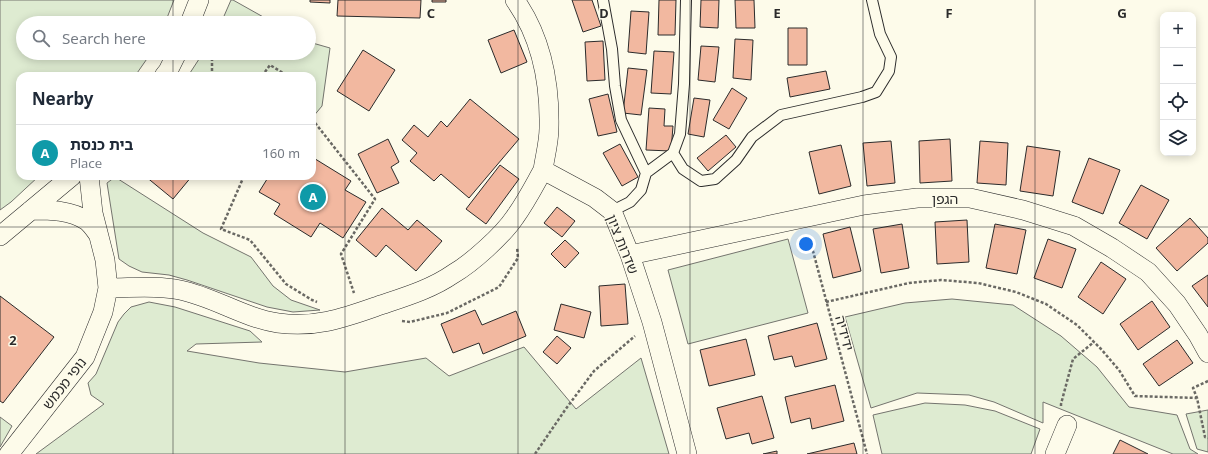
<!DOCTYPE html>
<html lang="en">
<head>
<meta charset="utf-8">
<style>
	:root { --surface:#fff; --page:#f6f6f7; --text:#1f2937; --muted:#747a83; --line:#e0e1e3; --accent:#d93025 }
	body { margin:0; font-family:Georgia,"Noto Sans Hebrew",serif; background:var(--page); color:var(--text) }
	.controls { position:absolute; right:12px; top:12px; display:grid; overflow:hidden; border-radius:8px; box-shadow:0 2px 10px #0003 }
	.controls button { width:36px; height:36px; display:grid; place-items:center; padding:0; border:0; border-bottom:1px solid var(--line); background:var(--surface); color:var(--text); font:20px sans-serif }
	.you { position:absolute; left:806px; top:244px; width:14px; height:14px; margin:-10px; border:3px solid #fff; border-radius:50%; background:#1a73e8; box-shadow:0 0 0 6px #1a73e833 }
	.badge { display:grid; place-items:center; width:26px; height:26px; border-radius:50%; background:var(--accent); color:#fff; font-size:13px; font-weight:700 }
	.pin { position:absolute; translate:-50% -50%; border:2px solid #fff; box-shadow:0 1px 4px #0006 }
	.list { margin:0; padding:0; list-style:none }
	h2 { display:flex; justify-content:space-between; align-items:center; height:52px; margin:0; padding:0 16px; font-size:17px }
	h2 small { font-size:13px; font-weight:400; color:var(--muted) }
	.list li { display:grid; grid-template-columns:26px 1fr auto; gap:12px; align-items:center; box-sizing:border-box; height:56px; padding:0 16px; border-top:1px solid var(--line) }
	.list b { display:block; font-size:15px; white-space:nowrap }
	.list p { margin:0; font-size:13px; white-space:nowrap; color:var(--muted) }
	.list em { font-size:13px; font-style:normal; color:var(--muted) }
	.icon { flex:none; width:22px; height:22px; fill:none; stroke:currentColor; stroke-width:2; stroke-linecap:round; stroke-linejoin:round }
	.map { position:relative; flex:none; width:1208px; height:454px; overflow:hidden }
	.search { position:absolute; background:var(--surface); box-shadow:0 2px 10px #0003; left:16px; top:16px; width:300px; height:44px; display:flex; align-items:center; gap:10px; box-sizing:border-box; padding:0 14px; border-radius:22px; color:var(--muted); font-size:15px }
	.panel { position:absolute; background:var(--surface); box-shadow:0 2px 10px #0003; left:16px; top:72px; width:300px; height:108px; border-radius:12px }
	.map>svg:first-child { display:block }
	.green { fill:#deebd1; stroke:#74746e }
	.building { fill:#f2b8a0; stroke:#2b2b2b }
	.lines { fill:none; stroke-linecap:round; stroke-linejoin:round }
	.lane-casing { stroke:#2b2b2b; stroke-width:12 }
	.street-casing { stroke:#2b2b2b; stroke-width:20 }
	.path { stroke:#6a6964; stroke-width:2.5; stroke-dasharray:3 2; stroke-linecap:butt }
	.lane { stroke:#fdfbea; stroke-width:10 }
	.street { stroke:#fdfbea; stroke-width:19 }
	.grid { fill:none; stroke:#2b2b2b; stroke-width:1; stroke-opacity:0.55 }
	.labels { text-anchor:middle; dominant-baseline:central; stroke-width:3; stroke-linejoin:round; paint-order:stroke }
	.street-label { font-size:14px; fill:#2b2b2b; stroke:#fdfbea }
	.grid-label { font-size:13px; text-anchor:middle; font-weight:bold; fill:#2b2b2b; stroke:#fdfbea; stroke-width:3; stroke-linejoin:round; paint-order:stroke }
</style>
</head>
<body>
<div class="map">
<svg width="1208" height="454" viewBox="0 0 1208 454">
	<rect width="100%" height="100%" fill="#fdfbea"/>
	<!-- green -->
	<path class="green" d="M0,0H174L165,23H23V53H151L135,76H20V176H39L11,202L0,210Z
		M231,0H233L274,23H221Z
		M309,42L330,48L322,106L312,118V76H188L203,53H309Z
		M115,177L203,233L251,257L273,286L291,300L320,310L293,312L267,307L187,280L169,275L142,272L129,266L119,259L107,183Z
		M788,239L808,313L688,344L668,270Z
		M952,299L1013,305L1061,336L1097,367L1129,407L1177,415L1190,449L1198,454H1173L1043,402V423L994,402L969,395L917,393L871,408L845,317L905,303Z
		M149,302L175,307L250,331L262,342L196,344L187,351L259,363L345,372L426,358L449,376L524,347L576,409L641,358L669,454H36L104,404L91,395L88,383L96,374L118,322L124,314L131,307Z
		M925,403L965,405L995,411L1040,429L1031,454H882L873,415Z
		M1208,410V452L1197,449L1186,414Z
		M0,417L12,426L0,447Z"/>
	<!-- building -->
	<path class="building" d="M310,0H330V3L310,2Z
		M338,0H421L420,18L337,16Z
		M432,0H446V2H432Z
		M572,0H592L601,26L583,32Z
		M659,0H676L675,35H658Z
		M701,0H719L718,28L700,27Z
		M735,0H754L755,28H736Z
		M631,11L649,12L646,54L628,52Z
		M788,28H807V65H788Z
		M514,30L527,62L501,73L488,40Z
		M735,39L753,40L751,80L733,78Z
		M603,41L605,80L587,81L585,42Z
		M701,46L719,47L715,82L698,80Z
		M363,50L395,70L369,111L337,91Z
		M654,51L674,52L671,94L651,93Z
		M628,68L647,70L641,115L623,113Z
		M826,71L830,89L790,97L787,78Z
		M732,88L747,98L729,129L713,120Z
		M608,94L617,132L598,136L589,99Z
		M694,98L710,100L704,137L688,134Z
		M470,99L519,139L469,198L441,174L434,181L410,161L417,153L402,140L414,125L428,137L441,121L447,127Z
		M649,108L665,109L664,126H673L671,151L646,150Z
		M726,135L736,147L708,171L697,158Z
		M388,139L399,162L391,167L399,183L377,193L358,154Z
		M950,139L952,181L920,183L919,141Z
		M891,141L895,183L867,186L863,143Z
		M980,141L1008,143L1006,185L977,183Z
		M620,144L638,177L622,186L603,153Z
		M841,145L851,186L819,194L809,152Z
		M1027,146L1060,151L1053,196L1020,191Z
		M312,157L351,181L345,190L366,202L343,238L320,223L311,237L274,214L280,204L259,192L269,176H312Z
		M1089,158L1120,170L1103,214L1072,202Z
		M500,165L519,179L486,224L466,209Z
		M145,176H192L173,199Z
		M1141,185L1169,200L1147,239L1119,223Z
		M557,207L575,221L562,237L544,223Z
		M382,208L408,230L417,220L442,241L416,271L386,245L376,257L356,240Z
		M1190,218L1208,238V243L1177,271L1156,248Z
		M967,220L969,262L937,264L935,222Z
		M902,224L909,268L881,273L873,229Z
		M995,224L1026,230L1017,274L986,268Z
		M850,227L861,271L833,278L823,234Z
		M1048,239L1076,249L1062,288L1034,278Z
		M565,240L579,253L565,268L551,254Z
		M1101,262L1126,279L1103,314L1078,297Z
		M1208,275V307L1192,286Z
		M625,284L628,324L601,326L599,286Z
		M0,296L54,337L3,403L0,401Z
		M1152,301L1170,327L1138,350L1120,324Z
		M561,304L591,312L584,338L554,330Z
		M475,310L482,325L516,311L526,336L483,354L479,343L453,353L441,324Z
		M817,323L827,359L795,367L792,356L774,360L768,336Z
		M557,336L571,348L557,364L543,352Z
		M746,339L755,375L709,386L700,350Z
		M1177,340L1193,363L1159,386L1143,364Z
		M835,385L844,421L812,429L810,418L791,423L785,397Z
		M762,396L774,438L752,444L749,433L726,439L717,408Z
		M1120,440L1148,454H1113Z
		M854,443L857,454H807Z
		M777,451V454H763Z"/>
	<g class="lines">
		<!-- lane casing -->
		<g class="lane-casing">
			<path id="lane" d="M603,0L612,49L615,86L621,120L646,173L641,190L630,202L612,211
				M673,153L683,169L701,181L715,179L736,160L752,137L781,115L862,97L876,92L889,71L891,57L880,34L872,0
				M646,173L673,153L680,134L684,84L686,0"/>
		</g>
		<!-- street casing -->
		<g class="street-casing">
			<path id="street" d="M515,0C541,37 550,83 549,128C549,142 545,156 543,170L595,198L612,211L630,255L652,322L687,454
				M190,23L199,0
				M164,76L168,71L177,53
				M31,210C50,210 71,210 87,221C91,224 95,230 98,234
				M0,236L72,176
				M630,255L864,205L917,198H970L1023,210L1074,226L1112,248L1148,272L1177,304L1198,335L1208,353
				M108,288C132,288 157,285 180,290C214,297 244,318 278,323C314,328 341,319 375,307C401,298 430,290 453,274C472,263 503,235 515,217C526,202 534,186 543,170
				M9,454L85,357L103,312L108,288L105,260L93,213L89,176
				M1055,454L1067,425"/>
		</g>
		<!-- path -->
		<path class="path" d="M212,53V76
			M262,76L270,65L288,76
			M312,119L375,199L341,254L354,293
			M244,176L221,229L250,240L286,284L312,300L317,302
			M809,236L867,454
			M826,302L909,283L941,280L978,283L1016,292L1046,304L1077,325L1101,349L1119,370L1135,396L1197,398
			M402,321L410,322L447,313L499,287L518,258L517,247
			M1208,381L1193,388L1197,398L1205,437L1208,438
			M1061,406V404L1073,359L1094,342
			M535,454L565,410L594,371L635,336"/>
		<!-- lane -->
		<use href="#lane" class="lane"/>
		<!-- street -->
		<use href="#street" class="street"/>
	</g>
	<!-- grid -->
	<path class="grid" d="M173,0V23M345,0V454M518,0V454M690,0V454M863,0V454M1035,0V454M173,53V76M173,176V454M0,227H1208"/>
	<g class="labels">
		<!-- street labels -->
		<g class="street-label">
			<text x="945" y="198">הגפן</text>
			<text transform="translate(623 244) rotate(68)">שדרות ציון</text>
			<text transform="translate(845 333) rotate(75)">ידידיה</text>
			<text transform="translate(64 383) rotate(-52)">נופי מכמש</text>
		</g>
	</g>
	<g class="grid-label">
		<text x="431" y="18">C</text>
		<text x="604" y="18">D</text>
		<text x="777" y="18">E</text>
		<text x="949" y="18">F</text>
		<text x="1122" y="18">G</text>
		<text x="13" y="345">2</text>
	</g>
</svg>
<div class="controls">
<button>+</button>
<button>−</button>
<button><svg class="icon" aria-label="locate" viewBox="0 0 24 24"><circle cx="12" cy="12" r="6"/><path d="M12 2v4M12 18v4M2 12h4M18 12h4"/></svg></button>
<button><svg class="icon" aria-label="layers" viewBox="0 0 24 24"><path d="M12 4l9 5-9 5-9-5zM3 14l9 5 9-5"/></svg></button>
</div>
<div class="you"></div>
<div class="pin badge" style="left:313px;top:197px;background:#0f9aa8">A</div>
<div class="search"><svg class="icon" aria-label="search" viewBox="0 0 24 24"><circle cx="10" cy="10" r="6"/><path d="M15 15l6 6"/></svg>Search here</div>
<section class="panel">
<h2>Nearby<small></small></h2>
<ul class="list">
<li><span class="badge" style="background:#0f9aa8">A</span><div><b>בית כנסת</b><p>Place</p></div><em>160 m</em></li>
</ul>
</section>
</div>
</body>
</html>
